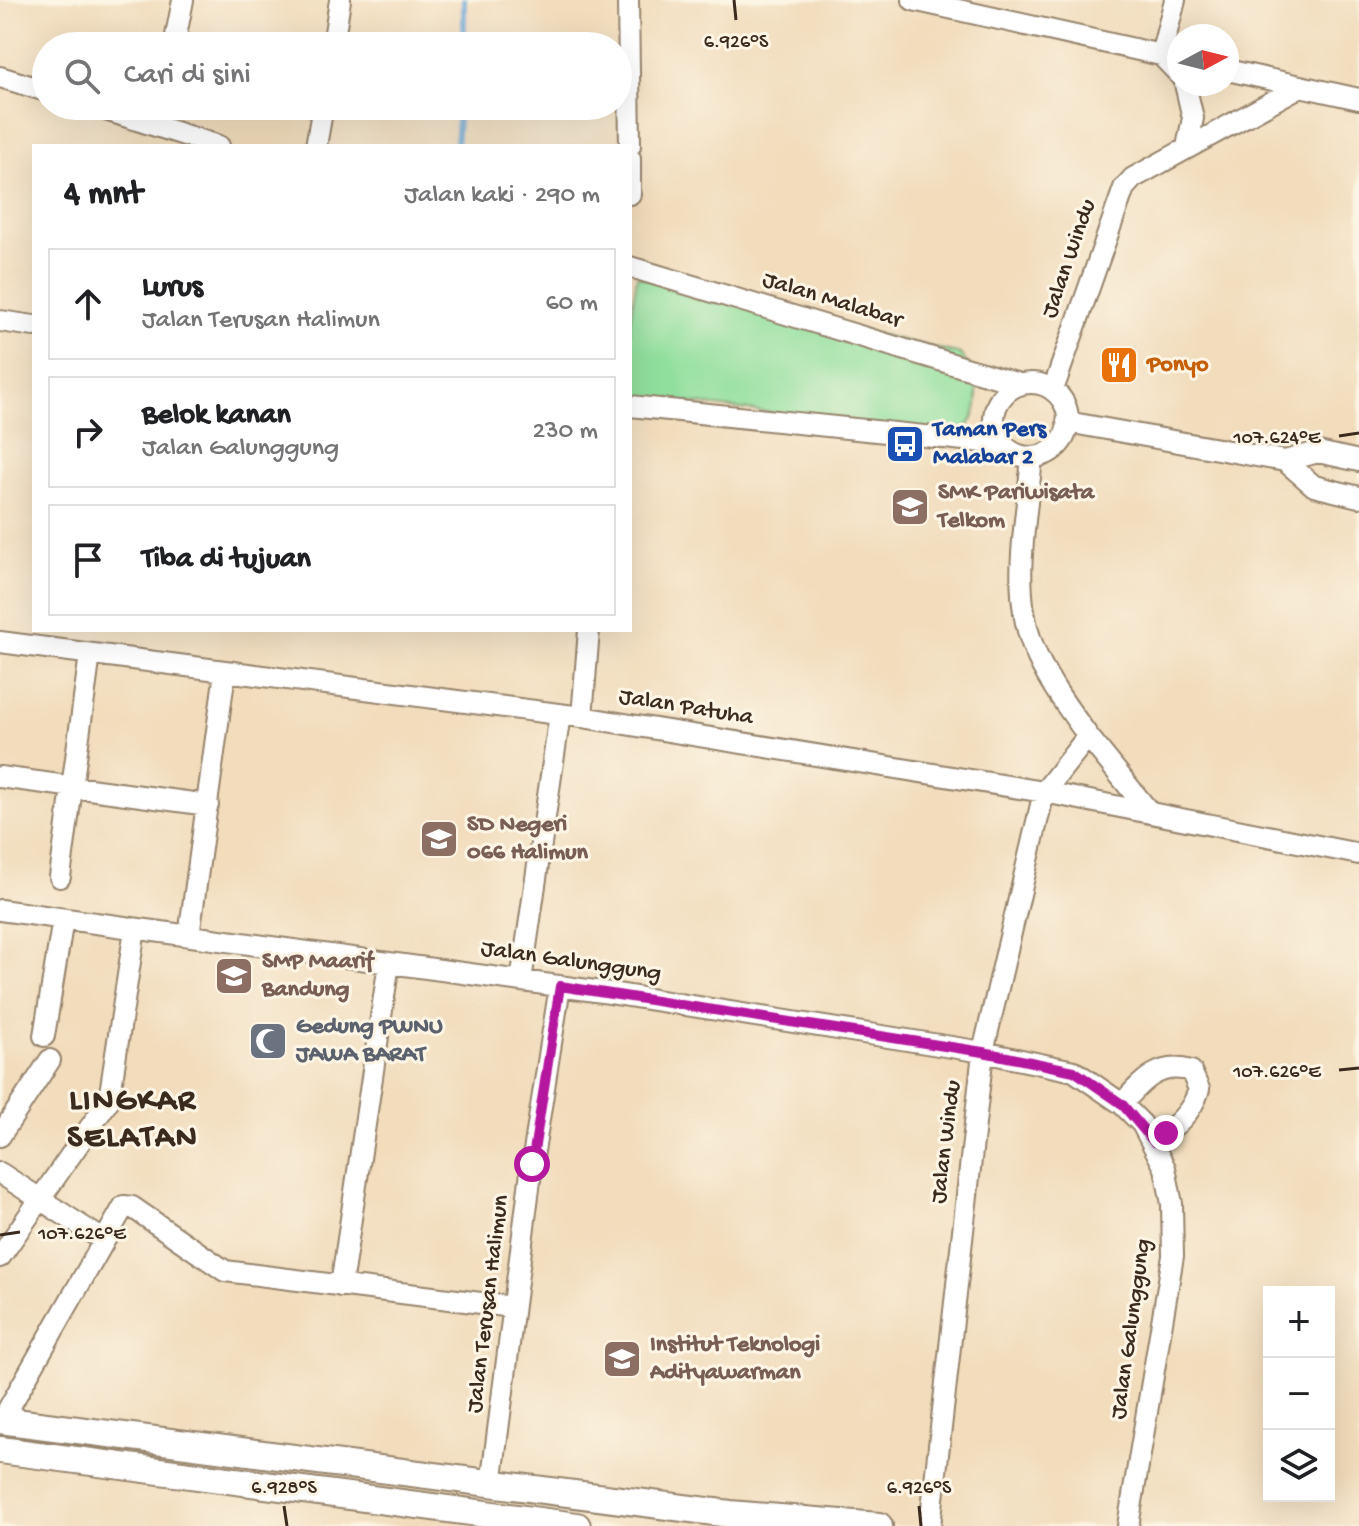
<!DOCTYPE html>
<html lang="id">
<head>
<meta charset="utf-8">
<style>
	:root { --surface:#fff; --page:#f6f6f6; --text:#202124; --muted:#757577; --line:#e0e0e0 }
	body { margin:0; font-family:"Gochi Hand",sans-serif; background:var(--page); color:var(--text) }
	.controls { position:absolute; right:24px; bottom:24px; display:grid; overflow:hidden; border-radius:0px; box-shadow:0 8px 32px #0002 }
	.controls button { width:72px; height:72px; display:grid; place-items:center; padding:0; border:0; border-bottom:2px solid var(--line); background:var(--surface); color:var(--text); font:40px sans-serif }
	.compass { position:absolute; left:1167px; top:24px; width:72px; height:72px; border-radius:50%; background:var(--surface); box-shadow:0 8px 32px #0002; rotate:83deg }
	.stop { position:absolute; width:24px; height:24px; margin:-18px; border:6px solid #b5179e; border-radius:50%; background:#fff }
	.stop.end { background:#b5179e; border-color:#fff; box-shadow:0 2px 8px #0008 }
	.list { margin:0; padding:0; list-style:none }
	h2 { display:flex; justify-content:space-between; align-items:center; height:104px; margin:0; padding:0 32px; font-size:34px }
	h2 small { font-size:26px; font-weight:400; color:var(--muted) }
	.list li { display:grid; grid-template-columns:52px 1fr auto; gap:24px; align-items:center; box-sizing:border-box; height:112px; margin:0 16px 16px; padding:0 16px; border:2px solid var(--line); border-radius:0px }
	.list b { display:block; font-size:30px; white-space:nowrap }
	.list p { margin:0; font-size:26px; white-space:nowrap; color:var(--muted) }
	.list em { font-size:26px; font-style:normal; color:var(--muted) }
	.icon { flex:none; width:44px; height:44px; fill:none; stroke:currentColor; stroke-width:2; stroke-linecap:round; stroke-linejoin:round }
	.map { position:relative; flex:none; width:1359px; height:1526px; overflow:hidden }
	.search { position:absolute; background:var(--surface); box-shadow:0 8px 32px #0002; left:32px; top:32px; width:600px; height:88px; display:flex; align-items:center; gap:20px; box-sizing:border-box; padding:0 28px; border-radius:44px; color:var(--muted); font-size:30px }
	.panel { position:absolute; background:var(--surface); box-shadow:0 8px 32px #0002; left:32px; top:144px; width:600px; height:488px; border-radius:0px }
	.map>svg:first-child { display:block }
	.green { fill:#90df9d; stroke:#66845e; stroke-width:2 }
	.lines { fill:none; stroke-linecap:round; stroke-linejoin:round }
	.stream { stroke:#66a7d9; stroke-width:6 }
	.minor-casing { stroke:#96836c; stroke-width:24 }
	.major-casing { stroke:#96836c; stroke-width:30 }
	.minor { stroke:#fff; stroke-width:20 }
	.major { stroke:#fff; stroke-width:26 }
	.route { stroke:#b5179e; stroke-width:10 }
	.ticks { fill:none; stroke:#3b2a1e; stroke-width:3 }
	.labels { text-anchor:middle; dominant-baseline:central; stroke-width:6; stroke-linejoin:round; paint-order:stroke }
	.street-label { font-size:24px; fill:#3b2a1e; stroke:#fcf5e5 }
	.food-label { font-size:24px; font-weight:bold; fill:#c56008; stroke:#fcf5e5; text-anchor:start }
	.transit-label { font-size:24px; font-weight:bold; fill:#164399; stroke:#fcf5e5; text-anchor:start }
	.education-label { font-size:24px; font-weight:bold; fill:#785e54; stroke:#fcf5e5; text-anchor:start }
	.worship-label { font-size:24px; font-weight:bold; fill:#5b616d; stroke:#fcf5e5; text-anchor:start }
	.district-label { font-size:32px; font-weight:bold; letter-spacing:2px; fill:#3b2a1e; stroke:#fcf5e5 }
	.ticks-label { font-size:20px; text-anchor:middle; fill:#3b2a1e; stroke:#fcf5e5; stroke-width:6; stroke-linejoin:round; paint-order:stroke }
</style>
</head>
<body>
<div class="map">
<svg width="1359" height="1526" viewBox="0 0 1359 1526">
	<rect width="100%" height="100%" fill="#fcf5e5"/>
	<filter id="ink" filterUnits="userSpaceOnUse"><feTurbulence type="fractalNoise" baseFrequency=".0125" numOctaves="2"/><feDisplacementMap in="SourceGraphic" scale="16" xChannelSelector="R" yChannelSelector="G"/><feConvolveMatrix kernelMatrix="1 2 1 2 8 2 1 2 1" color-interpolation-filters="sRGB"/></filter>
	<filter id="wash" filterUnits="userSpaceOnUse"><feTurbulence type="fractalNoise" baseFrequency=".006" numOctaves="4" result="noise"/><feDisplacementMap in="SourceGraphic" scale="32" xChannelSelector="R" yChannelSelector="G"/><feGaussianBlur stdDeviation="1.8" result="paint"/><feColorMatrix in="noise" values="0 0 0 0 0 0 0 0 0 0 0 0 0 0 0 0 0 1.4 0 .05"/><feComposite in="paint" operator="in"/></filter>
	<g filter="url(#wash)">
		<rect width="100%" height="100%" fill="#f1dcbb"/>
		<!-- green -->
		<path class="green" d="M637,276L960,354C979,377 988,416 957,435L630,396V321Z"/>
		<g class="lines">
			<!-- stream -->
			<path class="stream" d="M464,46V0
				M456,146L459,106"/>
		</g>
	</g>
	<g filter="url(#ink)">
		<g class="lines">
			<!-- minor casing -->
			<g class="minor-casing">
				<path id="minor" d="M628,0L630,146
					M913,0L1179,59
					M1175,0L1161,55L1179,74
					M174,46L183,0
					M333,46L340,0
					M1227,70L1359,99
					M0,77L46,91
					M1185,84L1193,118L1187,147
					M93,106L219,146
					M158,127L162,106
					M316,146L323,106
					M630,158V194
					M630,267L1019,384
					M0,321L34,326
					M994 420a37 37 0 1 1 74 0a37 37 0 1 1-74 0Z
					M1053,390L1124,188L1133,178L1301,86
					M630,406L1003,444
					M1067,422L1285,461L1318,452L1359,461
					M1285,461L1314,486L1359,497
					M0,642L582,717L1044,792L1359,854
					M582,717L589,630
					M1088,736L1150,813
					M0,777L208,805
					M60,877L90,654
					M0,910L610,993L983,1052L1074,1071L1122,1104L1142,1124L1165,1168L1172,1204L1173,1256L1128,1526
					M189,936L225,672
					M521,981L560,714
					M44,1036L63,919
					M1122,1104C1142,1081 1160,1061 1191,1071L1199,1089C1192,1114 1174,1127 1154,1142
					M0,1136L50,1060
					M0,1173L103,1240
					M0,1257L109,1100L135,929
					M341,1286L389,963
					M2,1420L124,1206L132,1207L225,1271L513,1307
					M491,1485L532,1164L560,986
					M930,1526L983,1052L1044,792L1088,736C1068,708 1045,678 1033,646C1010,587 1027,518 1032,457"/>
			</g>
			<!-- major casing -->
			<g class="major-casing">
				<path id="major" d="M0,1420L730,1514L879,1526
					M0,1450L577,1526"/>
			</g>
			<!-- minor -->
			<use href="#minor" class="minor"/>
			<!-- major -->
			<use href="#major" class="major"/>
		</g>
	</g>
	<g class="lines" filter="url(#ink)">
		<!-- route -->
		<path class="route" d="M532,1164L560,986L983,1052L1074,1071L1122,1104L1154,1142L1166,1133"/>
	</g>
	<!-- ticks -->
	<path class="ticks" d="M734,0L736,20M1339,436L1359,433M1339,1070L1359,1068M0,1235L20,1232M284,1506L287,1526M919,1506L921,1526"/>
	<!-- icons -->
	<defs>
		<g id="restaurant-square" transform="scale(2)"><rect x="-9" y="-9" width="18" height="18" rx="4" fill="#e8710a" stroke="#fcf5e5"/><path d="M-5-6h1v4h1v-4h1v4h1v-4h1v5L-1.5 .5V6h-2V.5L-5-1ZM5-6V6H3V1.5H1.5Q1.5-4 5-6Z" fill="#fff"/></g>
		<g id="bus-square" transform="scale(2)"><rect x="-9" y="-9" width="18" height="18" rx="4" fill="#1a4fb4" stroke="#fcf5e5"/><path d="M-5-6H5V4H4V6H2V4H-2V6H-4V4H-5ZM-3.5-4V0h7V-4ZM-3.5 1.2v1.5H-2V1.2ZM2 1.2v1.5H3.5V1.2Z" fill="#fff"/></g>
		<g id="school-square" transform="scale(2)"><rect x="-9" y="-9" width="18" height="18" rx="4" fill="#8d6e63" stroke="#fcf5e5"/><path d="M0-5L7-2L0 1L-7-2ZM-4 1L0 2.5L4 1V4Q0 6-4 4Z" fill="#fff"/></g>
		<g id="mosque-square" transform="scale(2)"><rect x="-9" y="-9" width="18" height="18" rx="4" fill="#6b7280" stroke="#fcf5e5"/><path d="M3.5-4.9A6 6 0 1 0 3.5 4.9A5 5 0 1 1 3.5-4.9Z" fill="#fff"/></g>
		<g id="university-square" transform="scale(2)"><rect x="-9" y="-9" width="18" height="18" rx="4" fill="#8d6e63" stroke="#fcf5e5"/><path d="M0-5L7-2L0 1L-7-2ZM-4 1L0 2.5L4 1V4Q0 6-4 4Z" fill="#fff"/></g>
	</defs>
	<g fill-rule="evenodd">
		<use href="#restaurant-square" x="1119" y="365"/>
		<use href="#bus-square" x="905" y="444"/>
		<use href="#school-square" x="910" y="507"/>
		<use href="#school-square" x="439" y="839"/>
		<use href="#school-square" x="234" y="976"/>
		<use href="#mosque-square" x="268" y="1041"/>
		<use href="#university-square" x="622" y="1359"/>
	</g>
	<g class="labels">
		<!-- street labels -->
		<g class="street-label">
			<text transform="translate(1070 259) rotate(-71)">Jalan Windu</text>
			<text transform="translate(832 301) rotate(17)">Jalan Malabar</text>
			<text transform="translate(686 708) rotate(9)">Jalan Patuha</text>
			<text transform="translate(571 962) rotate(8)">Jalan Galunggung</text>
			<text transform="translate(947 1142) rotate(-83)">Jalan Windu</text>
			<text transform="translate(489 1304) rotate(-83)">Jalan Terusan Halimun</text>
			<text transform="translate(1132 1329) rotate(-82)">Jalan Galunggung</text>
		</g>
		<!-- food labels -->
		<g class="food-label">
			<text x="1147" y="365">Ponyo</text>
		</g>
		<!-- transit labels -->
		<g class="transit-label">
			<text x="933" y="430">Taman Pers<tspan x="933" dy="28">Malabar 2</tspan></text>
		</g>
		<!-- education labels -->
		<g class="education-label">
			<text x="938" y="493">SMK Pariwisata<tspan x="938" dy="28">Telkom</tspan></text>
			<text x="467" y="825">SD Negeri<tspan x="467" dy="28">066 Halimun</tspan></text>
			<text x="262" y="962">SMP Maarif<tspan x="262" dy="28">Bandung</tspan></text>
			<text x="650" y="1345">Institut Teknologi<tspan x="650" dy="28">Adityawarman</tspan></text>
		</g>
		<!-- worship labels -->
		<g class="worship-label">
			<text x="296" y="1027">Gedung PWNU<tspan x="296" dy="28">JAWA BARAT</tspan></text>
		</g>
		<!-- district labels -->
		<g class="district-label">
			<text x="133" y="1102">LINGKAR<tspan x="133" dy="37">SELATAN</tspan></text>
		</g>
	</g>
	<g class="ticks-label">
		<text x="736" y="47">6.926°S</text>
		<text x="1277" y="443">107.624°E</text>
		<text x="1277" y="1077">107.626°E</text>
		<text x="82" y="1239">107.626°E</text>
		<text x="284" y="1493">6.928°S</text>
		<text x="919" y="1493">6.926°S</text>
	</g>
</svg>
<div class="controls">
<button>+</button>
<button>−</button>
<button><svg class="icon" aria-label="layers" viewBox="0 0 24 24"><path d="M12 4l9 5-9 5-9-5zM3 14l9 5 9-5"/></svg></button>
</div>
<svg class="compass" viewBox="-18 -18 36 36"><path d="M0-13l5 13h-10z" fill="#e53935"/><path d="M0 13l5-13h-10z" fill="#757577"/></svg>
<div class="stop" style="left:532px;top:1164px"></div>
<div class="stop end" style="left:1166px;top:1133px"></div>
<div class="search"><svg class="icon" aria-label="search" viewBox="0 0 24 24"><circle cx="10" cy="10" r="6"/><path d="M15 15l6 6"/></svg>Cari di sini</div>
<section class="panel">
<h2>4 mnt<small>Jalan kaki · 290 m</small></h2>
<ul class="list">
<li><svg class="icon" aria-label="ahead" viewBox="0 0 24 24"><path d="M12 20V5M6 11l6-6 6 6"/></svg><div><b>Lurus</b><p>Jalan Terusan Halimun</p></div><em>60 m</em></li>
<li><svg class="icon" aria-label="right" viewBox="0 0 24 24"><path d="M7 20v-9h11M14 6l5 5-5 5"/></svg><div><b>Belok kanan</b><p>Jalan Galunggung</p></div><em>230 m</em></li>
<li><svg class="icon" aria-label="arrive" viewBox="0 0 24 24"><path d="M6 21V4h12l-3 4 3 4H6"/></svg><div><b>Tiba di tujuan</b></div></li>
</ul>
</section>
</div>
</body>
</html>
